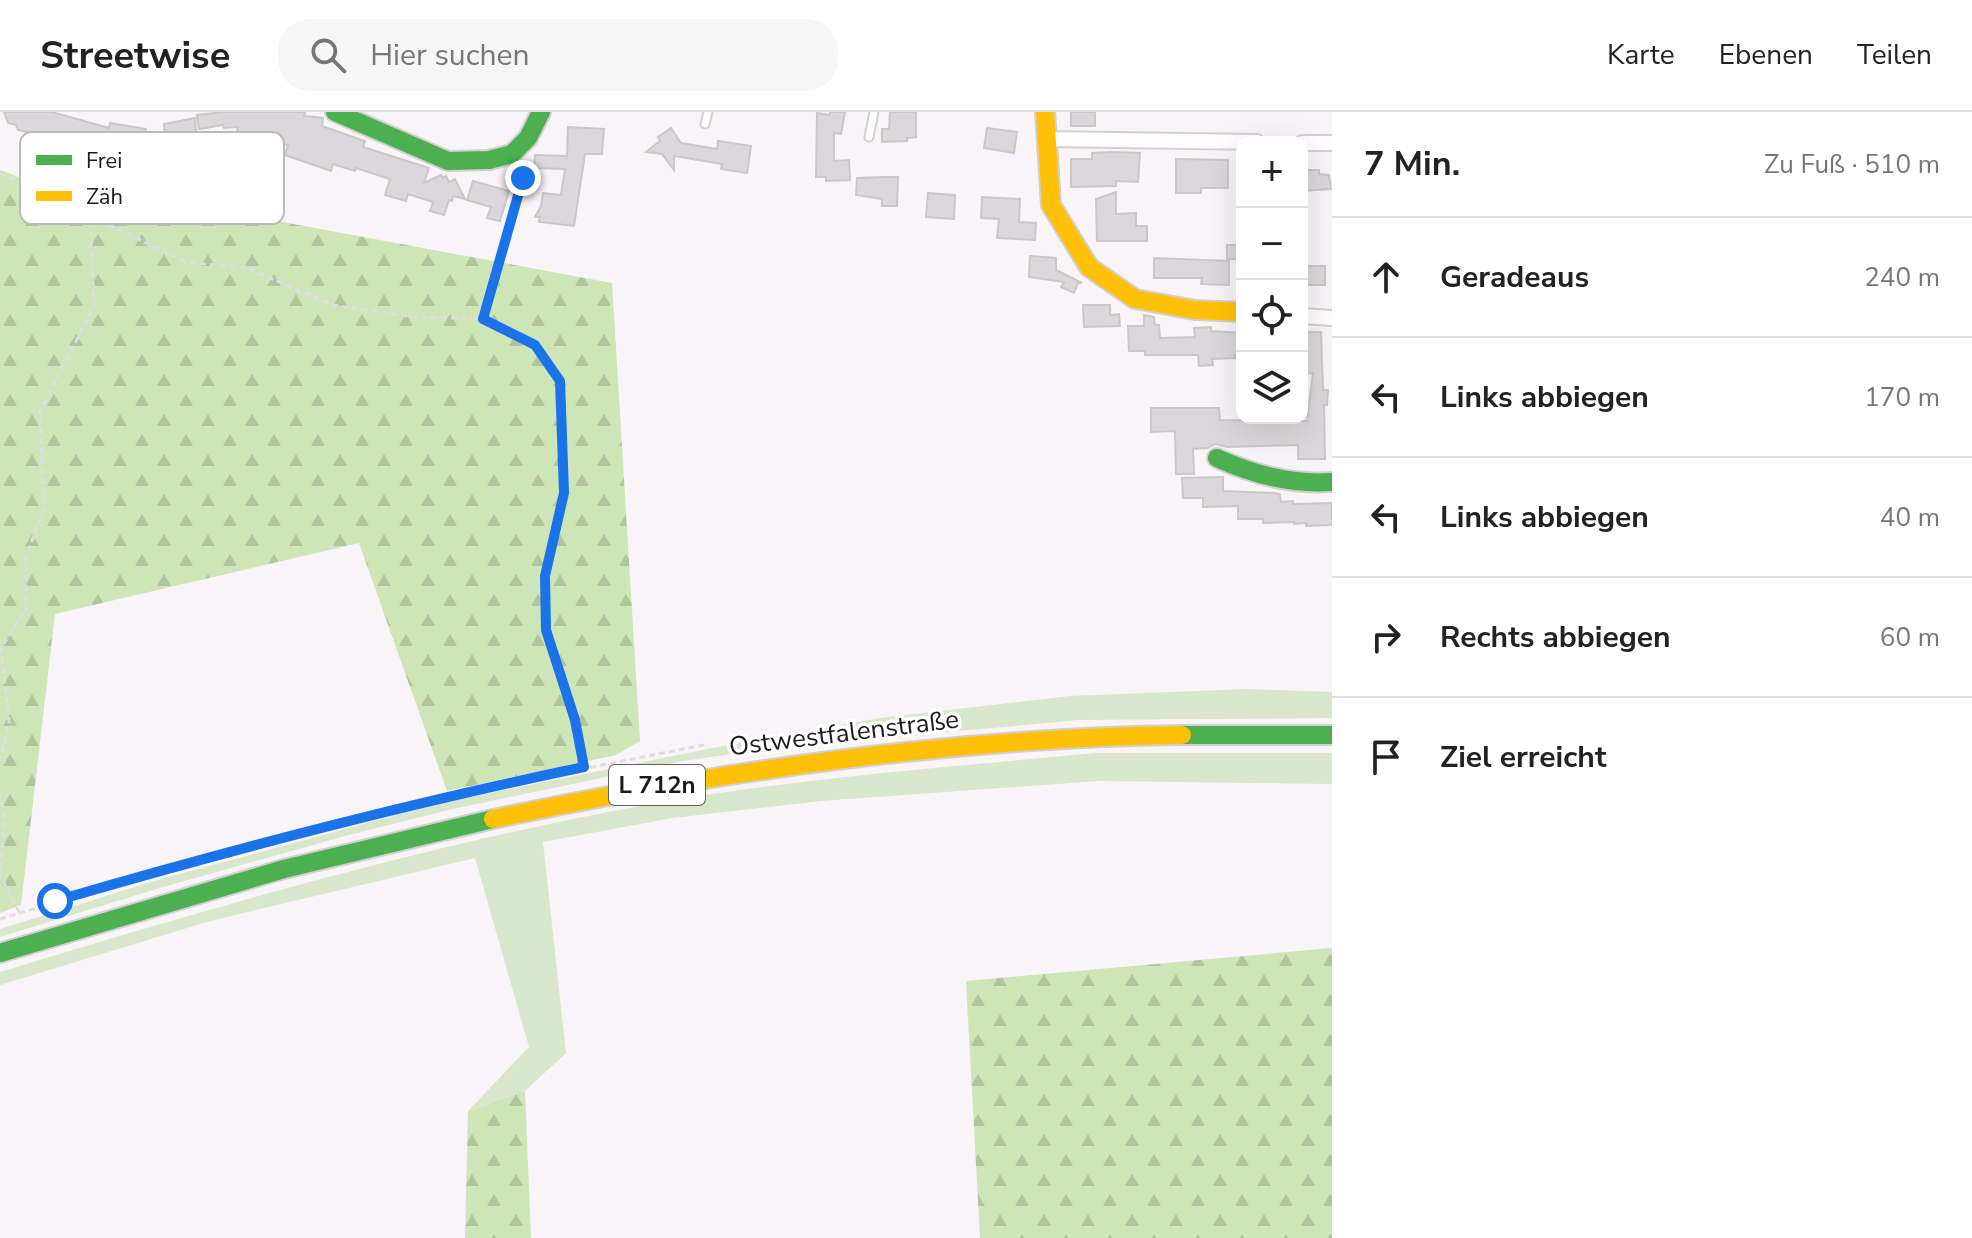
<!DOCTYPE html>
<html lang="de">
<head>
<meta charset="utf-8">
<style>
	:root { --surface:#fff; --page:#f6f6f6; --text:#222; --muted:#767676; --line:#e0e0e0 }
	body { margin:0; font-family:"Nunito Sans",sans-serif; background:var(--page); color:var(--text) }
	.controls { position:absolute; right:24px; top:24px; display:grid; overflow:hidden; border-radius:16px; box-shadow:0 8px 32px #0002 }
	.controls button { width:72px; height:72px; display:grid; place-items:center; padding:0; border:0; border-bottom:2px solid var(--line); background:var(--surface); color:var(--text); font:40px sans-serif }
	.stop { position:absolute; width:24px; height:24px; margin:-18px; border:6px solid #1a73e8; border-radius:50%; background:#fff }
	.stop.end { background:#1a73e8; border-color:#fff; box-shadow:0 2px 8px #0008 }
	.list { margin:0; padding:0; list-style:none }
	h2 { display:flex; justify-content:space-between; align-items:center; height:104px; margin:0; padding:0 32px; font-size:34px }
	h2 small { font-size:26px; font-weight:400; color:var(--muted) }
	.list li { display:grid; grid-template-columns:52px 1fr auto; gap:24px; align-items:center; box-sizing:border-box; height:120px; padding:0 32px; border-top:2px solid var(--line) }
	.list b { display:block; font-size:30px; white-space:nowrap }
	.list em { font-size:26px; font-style:normal; color:var(--muted) }
	.icon { flex:none; width:44px; height:44px; fill:none; stroke:currentColor; stroke-width:2; stroke-linecap:round; stroke-linejoin:round }
	.map { position:relative; flex:none; width:1332px; height:1126px; overflow:hidden }
	header { display:flex; align-items:center; gap:48px; box-sizing:border-box; height:112px; padding:0 40px; background:var(--surface); border-bottom:2px solid var(--line) }
	header strong { font-size:38px }
	nav { display:flex; gap:44px; margin-inline-start:auto; font-size:28px }
	.search { width:560px; height:72px; background:var(--page); display:flex; align-items:center; gap:20px; box-sizing:border-box; padding:0 28px; border-radius:32px; color:var(--muted); font-size:30px }
	main { display:flex }
	aside { flex:1; background:var(--surface) }
	.map>svg:first-child { display:block }
	.grass { fill:#d8e6cb }
	.forest { fill:url(#forest-firs) }
	.building { fill:#dbd7da; stroke:#cac7c9; stroke-width:2 }
	.lines { fill:none; stroke-linecap:round; stroke-linejoin:round }
	.lane-casing { stroke:#d2cfd2; stroke-width:11 }
	.street-casing { stroke:#d2cfd2; stroke-width:18 }
	.fast-casing { stroke:#d2cfd2; stroke-width:22 }
	.slow-casing { stroke:#d2cfd2; stroke-width:22 }
	.path { stroke:#dedede; stroke-width:3; stroke-dasharray:6 4; stroke-linecap:butt }
	.lane { stroke:#fefdfe; stroke-width:7 }
	.street { stroke:#fefdfe; stroke-width:14 }
	.fast { stroke:#4caf50; stroke-width:18 }
	.slow { stroke:#ffc107; stroke-width:18 }
	.route { stroke:#1a73e8; stroke-width:10 }
	.labels { text-anchor:middle; dominant-baseline:central; stroke-width:7; stroke-linejoin:round; paint-order:stroke }
	.shield { fill:#fff; stroke:#615f61; stroke-width:2 }
	.shield-label { font-size:24px; font-weight:bold; fill:#1d1a1d }
	.street-label { font-size:26px; fill:#1d1a1d; stroke:#fff }
	.key { fill:#fff; stroke:#bbbabb; stroke-width:2 }
	.key-label { font-size:22px; fill:#1d1a1d }
</style>
</head>
<body>
<header>
<strong>Streetwise</strong>
<div class="search"><svg class="icon" aria-label="search" viewBox="0 0 24 24"><circle cx="10" cy="10" r="6"/><path d="M15 15l6 6"/></svg>Hier suchen</div>
<nav><a>Karte</a><a>Ebenen</a><a>Teilen</a></nav>
</header>
<main>
<div class="map">
<svg width="1332" height="1126" viewBox="0 0 1332 1126">
	<defs>
		<pattern id="forest-firs" width="22" height="20" patternUnits="userSpaceOnUse" patternTransform="scale(2)"><rect width="22" height="20" fill="#cde5b7"/><path d="M5 1l3.5 6h-7zM16 11l3.5 6h-7z" fill="#b0c49d"/></pattern>
	</defs>
	<rect width="100%" height="100%" fill="#f8f4f8"/>
	<!-- grass -->
	<path class="grass" d="M1247,577L1332,580V606L1080,608L772,636L683,649L453,697L349,723L163,775L0,825V817L157,768L445,690L713,636L880,606L1070,584Z
		M1095,641H1332V672L1099,669L821,689L672,706L543,730L566,941L525,979L468,999L529,935L475,746L210,809L0,873V860C216,794 434,731 656,691C801,666 949,655 1095,641Z"/>
	<!-- forest -->
	<path class="forest" d="M0,58L126,105L142,84L612,171L640,629L616,643L447,679L359,431L55,502L21,793L0,801Z
		M1332,836V1126H980L966,869Z
		M525,979L531,1126H465L468,999Z"/>
	<!-- building -->
	<path class="building" d="M4,0H52L109,16L110,11L146,17L138,46L126,43L116,45L115,49L108,47L107,52L94,48L96,43L53,33L54,26L18,18L16,13L8,11Z
		M223,0H305L304,4L323,6L322,14L365,29L363,35L429,56L424,71L441,63L443,66L446,64L449,70L455,67L465,87L453,84L452,89L449,88L444,103L430,99L433,90L408,82L406,89L385,83L390,67L356,56L355,59L333,52L331,59L285,43L288,33L252,26L249,40L233,37L238,15L224,16L223,13L199,17L197,3Z
		M830,0H845L841,22L834,21V49L849,48L850,68L826,69V65H816L817,1L830,3Z
		M890,0H916V25L907,26V29L882,30V17H889Z
		M1071,0H1095V14H1071Z
		M195,6L197,30H192L193,41L178,43V38H166L164,12Z
		M568,15L604,17L602,42H585L574,114L539,110L540,105H535L541,94L543,81L561,83L565,57L534,56L535,43L567,44Z
		M671,16L681,31L717,37L718,29L751,34L747,61L721,57L722,52L674,44V58L662,42L646,40L660,29L658,25Z
		M987,16L1017,20L1014,41L984,36Z
		M1113,40L1140,41L1138,70L1116,69V74L1071,75V47H1092V41Z
		M1176,47L1228,48V76H1201V81H1176Z
		M1302,58H1319V62L1329,63L1331,77L1302,79Z
		M885,65H898L897,94H882V87L856,83L857,66Z
		M473,69L509,79L500,109L487,106L491,95L467,88Z
		M1116,80V102L1136,101V114H1147V129H1097L1096,87Z
		M928,81L955,83L954,107L926,105Z
		M982,85L1020,87L1019,110L1036,111L1035,128L997,126L999,107L981,106Z
		M1227,133H1242V147H1227Z
		M1030,144L1056,146V158L1082,171H1078L1074,181L1061,175L1064,170L1029,165Z
		M1154,146L1229,149V173L1201,172L1202,166H1154Z
		M1302,154H1325V173H1302Z
		M1083,193H1110V203L1119,202L1120,214L1084,215Z
		M1144,203L1154,205L1155,213H1159L1160,226L1195,225L1194,216L1211,215V219L1242,221V243H1235V246L1212,247L1213,253L1199,254L1198,243H1145V239H1129L1128,214H1144Z
		M1302,220H1321L1323,278H1328L1327,293H1324L1325,347H1298V333L1227,335L1215,332L1208,336L1193,337L1194,362H1176L1175,319L1151,320V296H1219L1220,308L1307,309L1313,261L1303,262Z
		M1223,365V379L1274,381L1280,382L1281,390L1293,389V392L1332,391V413L1306,414V411L1294,412V410L1263,411V407H1238V394L1203,395V386H1183L1182,366Z"/>
	<g class="lines">
		<!-- lane casing -->
		<g class="lane-casing">
			<path id="lane" d="M705,12L708,0
				M869,25L874,0"/>
		</g>
		<!-- street casing -->
		<g class="street-casing">
			<path id="street" d="M1045,27L1257,30
				M1302,31H1332
				M1302,204L1332,206"/>
		</g>
		<!-- fast casing -->
		<g class="fast-casing">
			<path id="fast" d="M335,0L448,49L489,48L512,42L528,26L541,0
				M1217,346C1254,363 1291,373 1332,370
				M1182,623H1332
				M0,841L284,757L493,707"/>
		</g>
		<!-- slow casing -->
		<g class="slow-casing">
			<path id="slow" d="M1045,0L1051,93L1089,155L1135,187L1195,198L1242,200
				M493,707C721,659 949,626 1182,623"/>
		</g>
		<!-- path -->
		<path class="path" d="M0,61L186,150L246,156L334,193L413,205L483,207L535,233L560,269L564,381L545,464L546,518L575,608L584,655
			M483,207L523,66L519,57
			M0,650L9,610L1,536L26,497V446L44,395L40,299L94,194L90,104
			M0,680L5,707L0,763L19,800
			M0,807L234,737L454,682L704,633"/>
		<!-- lane -->
		<use href="#lane" class="lane"/>
		<!-- street -->
		<use href="#street" class="street"/>
		<!-- fast -->
		<use href="#fast" class="fast"/>
		<!-- slow -->
		<use href="#slow" class="slow"/>
	</g>
	<g class="lines">
		<!-- route -->
		<path class="route" d="M55,789C230,738 405,692 584,655L575,608L546,518L545,464L564,381L560,269L535,233L483,207L523,66"/>
	</g>
	<g class="labels">
		<!-- shield labels -->
		<rect class="shield" x="609" y="653" width="96" height="40" rx="6"/>
		<g class="shield-label">
			<text x="657" y="673">L 712n</text>
		</g>
		<!-- street labels -->
		<g class="street-label">
			<text transform="translate(844 621) rotate(-7)">Ostwestfalenstraße</text>
		</g>
	</g>
	<!-- legend -->
	<rect x="20" y="20" width="264" height="92" rx="12" class="key"/>
	<rect x="36" y="43" width="36" height="10" fill="#4caf50"/>
	<rect x="36" y="79" width="36" height="10" fill="#ffc107"/>
	<g class="key-label">
		<text x="86" y="56">Frei</text>
		<text x="86" y="92">Zäh</text>
	</g>
</svg>
<div class="controls">
<button>+</button>
<button>−</button>
<button><svg class="icon" aria-label="locate" viewBox="0 0 24 24"><circle cx="12" cy="12" r="6"/><path d="M12 2v4M12 18v4M2 12h4M18 12h4"/></svg></button>
<button><svg class="icon" aria-label="layers" viewBox="0 0 24 24"><path d="M12 4l9 5-9 5-9-5zM3 14l9 5 9-5"/></svg></button>
</div>
<div class="stop" style="left:55px;top:789px"></div>
<div class="stop end" style="left:523px;top:66px"></div>
</div>
<aside>
<h2>7 Min.<small>Zu Fuß · 510 m</small></h2>
<ul class="list">
<li><svg class="icon" aria-label="ahead" viewBox="0 0 24 24"><path d="M12 20V5M6 11l6-6 6 6"/></svg><div><b>Geradeaus</b></div><em>240 m</em></li>
<li><svg class="icon" aria-label="left" viewBox="0 0 24 24"><path d="M17 20v-9H6M10 6l-5 5 5 5"/></svg><div><b>Links abbiegen</b></div><em>170 m</em></li>
<li><svg class="icon" aria-label="left" viewBox="0 0 24 24"><path d="M17 20v-9H6M10 6l-5 5 5 5"/></svg><div><b>Links abbiegen</b></div><em>40 m</em></li>
<li><svg class="icon" aria-label="right" viewBox="0 0 24 24"><path d="M7 20v-9h11M14 6l5 5-5 5"/></svg><div><b>Rechts abbiegen</b></div><em>60 m</em></li>
<li><svg class="icon" aria-label="arrive" viewBox="0 0 24 24"><path d="M6 21V4h12l-3 4 3 4H6"/></svg><div><b>Ziel erreicht</b></div></li>
</ul>
</aside>
</main>
</body>
</html>
